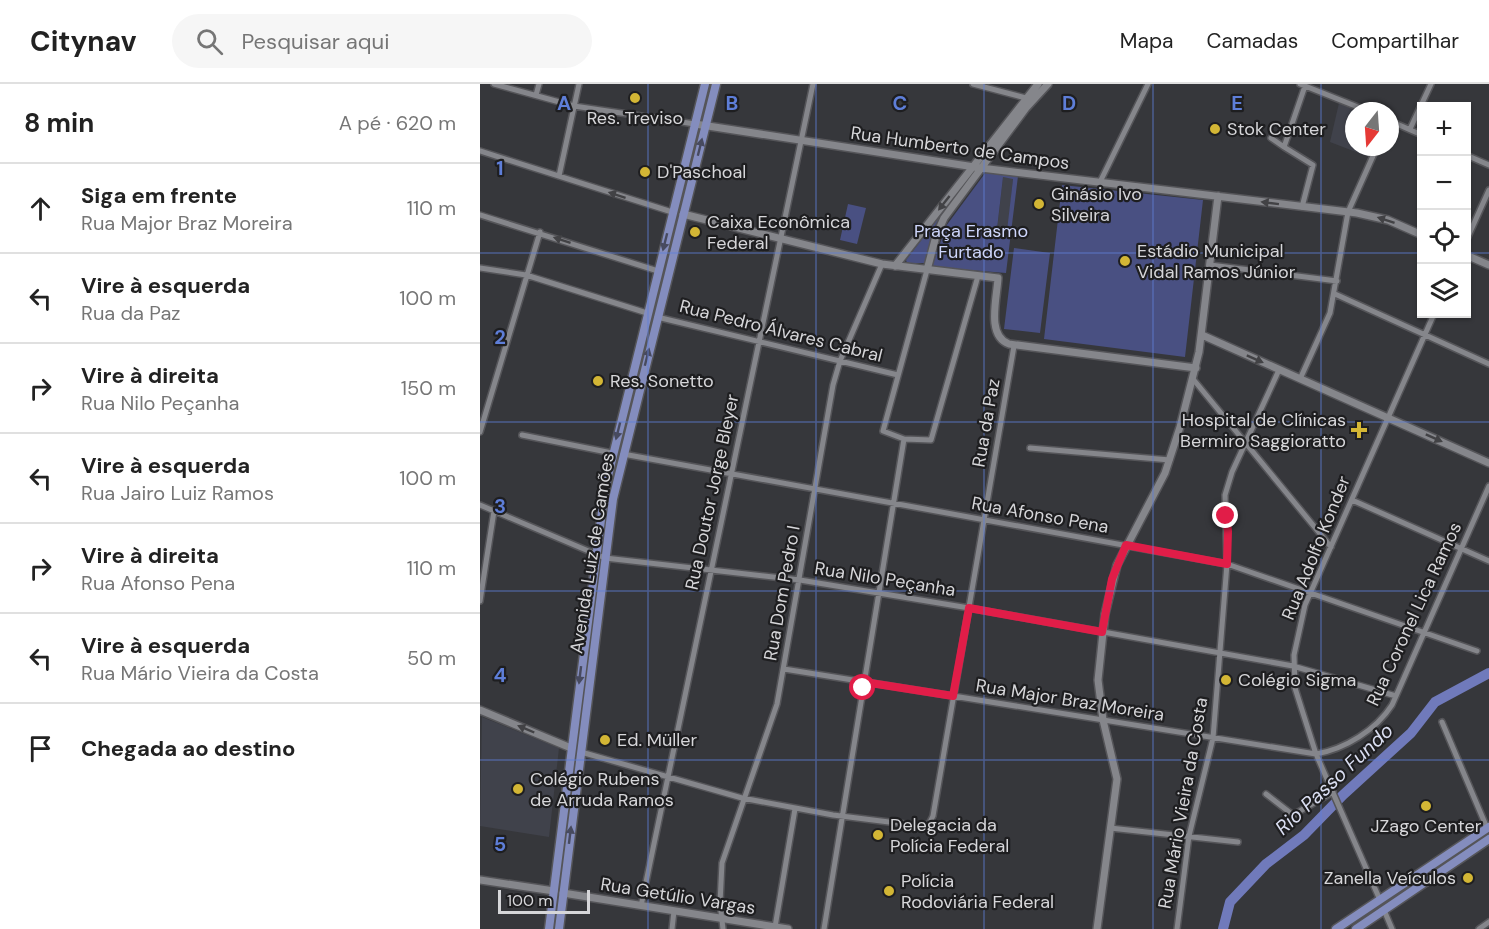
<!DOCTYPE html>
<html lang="pt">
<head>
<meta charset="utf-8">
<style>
	:root { --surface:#fff; --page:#f6f6f6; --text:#222; --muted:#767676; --line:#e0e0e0 }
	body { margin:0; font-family:"DM Sans",sans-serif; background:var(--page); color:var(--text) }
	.controls { position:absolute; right:18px; top:18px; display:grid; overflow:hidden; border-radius:0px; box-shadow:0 2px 4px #0004 }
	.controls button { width:54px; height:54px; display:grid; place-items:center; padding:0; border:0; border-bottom:2px solid var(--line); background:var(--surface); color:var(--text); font:30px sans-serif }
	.compass { position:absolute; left:865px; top:18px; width:54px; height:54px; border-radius:50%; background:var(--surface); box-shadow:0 2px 4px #0004; rotate:197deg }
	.scale { position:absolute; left:18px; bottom:15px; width:92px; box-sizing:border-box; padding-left:6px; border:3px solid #d6d6d9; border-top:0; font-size:16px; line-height:21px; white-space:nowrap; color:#d6d6d9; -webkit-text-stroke:4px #1e1e20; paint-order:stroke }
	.stop { position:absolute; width:18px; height:18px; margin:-14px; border:4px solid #e11d48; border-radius:50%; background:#fff }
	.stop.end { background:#e11d48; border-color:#fff; box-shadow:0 2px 6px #0008 }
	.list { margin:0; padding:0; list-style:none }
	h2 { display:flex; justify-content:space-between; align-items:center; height:78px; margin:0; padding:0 24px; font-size:26px }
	h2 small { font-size:20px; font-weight:400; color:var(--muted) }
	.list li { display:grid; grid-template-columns:39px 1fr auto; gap:18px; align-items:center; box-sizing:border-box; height:90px; padding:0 24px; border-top:2px solid var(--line) }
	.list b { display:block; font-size:22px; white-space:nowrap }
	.list p { margin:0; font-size:20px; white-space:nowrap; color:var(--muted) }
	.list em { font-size:20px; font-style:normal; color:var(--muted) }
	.icon { flex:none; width:33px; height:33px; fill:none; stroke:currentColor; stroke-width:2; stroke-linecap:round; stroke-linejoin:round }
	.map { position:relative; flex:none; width:1009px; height:845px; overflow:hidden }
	header { display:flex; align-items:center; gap:36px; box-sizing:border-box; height:84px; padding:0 30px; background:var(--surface); border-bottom:2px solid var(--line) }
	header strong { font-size:28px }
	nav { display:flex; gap:33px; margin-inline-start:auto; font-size:21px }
	.search { width:420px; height:54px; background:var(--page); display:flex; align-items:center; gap:15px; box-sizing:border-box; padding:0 21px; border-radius:33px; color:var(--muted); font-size:22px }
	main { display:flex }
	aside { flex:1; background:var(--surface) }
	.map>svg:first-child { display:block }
	.built { fill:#40424b }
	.green { fill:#495082; fill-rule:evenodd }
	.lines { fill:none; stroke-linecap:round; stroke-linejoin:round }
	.river { stroke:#707abb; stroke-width:10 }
	.street-casing { stroke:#555559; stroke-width:8 }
	.secondary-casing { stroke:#555559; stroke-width:10 }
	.primary-casing { stroke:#555559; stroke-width:11 }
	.street { stroke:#85868b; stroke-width:5 }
	.secondary { stroke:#85868b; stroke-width:7 }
	.primary { stroke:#848dbe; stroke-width:8 }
	.oneway { fill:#474a5f }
	.oneway2 { fill:#424245 }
	.route { stroke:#e11d48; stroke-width:8 }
	.grid { fill:none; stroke:#5e7ed8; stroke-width:1.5; stroke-opacity:0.55 }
	.poi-dot { fill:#d3b635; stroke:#1e1e20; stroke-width:2 }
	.labels { text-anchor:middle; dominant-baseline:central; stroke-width:4.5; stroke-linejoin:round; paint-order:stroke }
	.poi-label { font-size:18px; fill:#d6d6d9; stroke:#1e1e20; text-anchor:start }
	.street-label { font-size:18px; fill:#d6d6d9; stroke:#1e1e20 }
	.park-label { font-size:18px; fill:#ced6fb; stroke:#1e1e20 }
	.water-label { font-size:20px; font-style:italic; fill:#dadef1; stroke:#1e1e20 }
	.grid-label { font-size:20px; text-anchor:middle; font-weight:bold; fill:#5e7ed8; stroke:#1e1e20; stroke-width:4.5; stroke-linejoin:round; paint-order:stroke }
</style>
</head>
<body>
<header>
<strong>Citynav</strong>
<div class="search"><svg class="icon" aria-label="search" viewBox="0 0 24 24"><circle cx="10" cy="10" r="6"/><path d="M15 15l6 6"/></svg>Pesquisar aqui</div>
<nav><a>Mapa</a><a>Camadas</a><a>Compartilhar</a></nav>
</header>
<main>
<aside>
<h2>8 min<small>A pé · 620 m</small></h2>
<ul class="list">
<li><svg class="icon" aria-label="ahead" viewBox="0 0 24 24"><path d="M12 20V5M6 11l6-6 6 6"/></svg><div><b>Siga em frente</b><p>Rua Major Braz Moreira</p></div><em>110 m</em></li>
<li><svg class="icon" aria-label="left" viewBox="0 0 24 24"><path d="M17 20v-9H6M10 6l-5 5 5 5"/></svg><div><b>Vire à esquerda</b><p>Rua da Paz</p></div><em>100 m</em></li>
<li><svg class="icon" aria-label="right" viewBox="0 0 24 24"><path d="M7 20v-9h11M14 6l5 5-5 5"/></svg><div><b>Vire à direita</b><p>Rua Nilo Peçanha</p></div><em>150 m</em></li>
<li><svg class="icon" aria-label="left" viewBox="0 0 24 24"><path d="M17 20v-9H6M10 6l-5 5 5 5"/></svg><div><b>Vire à esquerda</b><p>Rua Jairo Luiz Ramos</p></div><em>100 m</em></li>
<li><svg class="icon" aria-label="right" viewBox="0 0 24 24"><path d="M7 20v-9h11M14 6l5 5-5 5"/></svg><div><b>Vire à direita</b><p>Rua Afonso Pena</p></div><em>110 m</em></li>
<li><svg class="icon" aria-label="left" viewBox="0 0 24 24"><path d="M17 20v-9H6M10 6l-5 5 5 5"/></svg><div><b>Vire à esquerda</b><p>Rua Mário Vieira da Costa</p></div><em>50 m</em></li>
<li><svg class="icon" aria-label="arrive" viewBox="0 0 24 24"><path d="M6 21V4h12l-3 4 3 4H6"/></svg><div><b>Chegada ao destino</b></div></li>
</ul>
</aside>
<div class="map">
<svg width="1009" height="845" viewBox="0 0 1009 845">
	<rect width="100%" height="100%" fill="#36373b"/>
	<!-- built -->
	<path class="built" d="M859,19L877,27H874V63H893L889,73L850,58Z
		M523,93L533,94L528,147L517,146Z
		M2,633L79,664L69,753L0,742Z"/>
	<!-- green -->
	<path class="green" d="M496,85L456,140L445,179H427L426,176Z
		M506,88L538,92L526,189L452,183L466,142ZM523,93L533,95L527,147L517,145Z
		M582,101L723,116L705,273L564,255Z
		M368,120L386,124L377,160L360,156Z
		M534,164L570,169L560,249L524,245Z
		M118,485L115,532L81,798L83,760Z"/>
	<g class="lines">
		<!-- river -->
		<path class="river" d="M743,845L750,818L786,780L824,751L863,711L931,649L955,618L1009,589"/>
		<!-- street casing -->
		<g class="street-casing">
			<path id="street" d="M14,0L94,22L215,40
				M493,0L546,14
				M820,0L888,27
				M56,11L59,0
				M910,37L942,51
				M930,45L951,0
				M791,54L804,63
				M0,67L192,128
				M986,71L1009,81
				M79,92L99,0
				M620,98L668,0
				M822,123L833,81L804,63L825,2
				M0,131L178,187
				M986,157L1009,106
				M730,181L857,197
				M0,184L46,191L167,229
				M447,186L403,347L424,355L451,356L498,192
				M855,210L1009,280
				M177,233L418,291
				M713,295L851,463
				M820,295L850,229L868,128L897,63
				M0,348L60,148
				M42,351L132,369
				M550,364L690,376
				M143,370L747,480L997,567
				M872,416L1009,477
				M0,421L125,474L320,496L489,524L813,582L916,612
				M0,517L14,427
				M304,585L836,670C865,665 896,646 912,621L1009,402
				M962,638L1007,744
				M101,668L262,714L353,731L441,742L449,740L453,732L534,262
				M786,710L813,731L853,708
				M630,744L758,758
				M900,816L836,670L815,604L814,571L825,521L954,230
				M161,822L333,0
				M904,826L912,845
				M295,843L315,725
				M192,845L194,827
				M243,845L240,819L242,779L297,620L353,301L360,277L402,180
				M344,845L424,355
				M697,845L709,752L733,654L747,480L745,411L752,388L799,286
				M999,845L1009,838"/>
		</g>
		<!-- secondary casing -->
		<g class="secondary-casing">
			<path id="secondary" d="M215,40L501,84L877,129L908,136L942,151
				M203,130L402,180L518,194C517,214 506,252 529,260L716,284
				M986,171L1009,181
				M415,182L558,0
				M447,186L456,152L464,134L546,24L568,0
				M722,251L1009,379
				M0,626L91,664
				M0,796L74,807
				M83,809L308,845
				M617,845L637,695L623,636L618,596L625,530L637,481L685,389L700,343L719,268L738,112"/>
		</g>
		<!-- primary casing -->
		<g class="primary-casing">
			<path id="primary" d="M69,845L125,404L225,0
				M79,845L133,415L236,0
				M856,845L1009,743
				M876,845L1009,755"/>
		</g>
		<!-- street -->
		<use href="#street" class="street"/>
		<!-- secondary -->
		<use href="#secondary" class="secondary"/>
		<!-- primary -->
		<use href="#primary" class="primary"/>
	</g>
	<!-- one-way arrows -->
	<defs><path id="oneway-solid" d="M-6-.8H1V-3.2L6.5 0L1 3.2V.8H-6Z" transform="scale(1.5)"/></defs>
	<g class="oneway">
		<use href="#oneway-solid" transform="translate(220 63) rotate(-76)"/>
		<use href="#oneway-solid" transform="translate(185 158) rotate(104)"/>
		<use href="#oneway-solid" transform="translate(167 273) rotate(-76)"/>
		<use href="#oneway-solid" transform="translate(138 347) rotate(104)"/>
		<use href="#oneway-solid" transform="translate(100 591) rotate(97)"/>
		<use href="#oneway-solid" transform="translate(90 751) rotate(-83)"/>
	</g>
	<g class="oneway2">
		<use href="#oneway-solid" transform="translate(137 111) rotate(-162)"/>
		<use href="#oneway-solid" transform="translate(464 119) rotate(128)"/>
		<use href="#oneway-solid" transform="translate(790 119) rotate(-173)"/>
		<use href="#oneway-solid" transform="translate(906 136) rotate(-162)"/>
		<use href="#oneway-solid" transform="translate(82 156) rotate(-162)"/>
		<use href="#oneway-solid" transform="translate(775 275) rotate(24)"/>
		<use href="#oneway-solid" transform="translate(954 354) rotate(24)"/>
		<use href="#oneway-solid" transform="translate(46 645) rotate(-157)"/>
	</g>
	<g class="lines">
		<!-- route -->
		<path class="route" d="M383,604L384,598L473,612L489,524L622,548L632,495L646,461L747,480L748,447L746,432"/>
	</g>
	<!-- grid -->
	<path class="grid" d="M168,0V845M336,0V845M504,0V845M673,0V845M841,0V845M0,169H942M986,169H1009M0,338H1009M0,507H1009M0,676H1009"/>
	<!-- markers -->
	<g class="poi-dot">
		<circle cx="155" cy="14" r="6"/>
		<circle cx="735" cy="45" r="6"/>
		<circle cx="165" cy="88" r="6"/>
		<circle cx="559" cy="120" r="6"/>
		<circle cx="215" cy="148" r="6"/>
		<circle cx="645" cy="177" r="6"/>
		<circle cx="118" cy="297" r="6"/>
		<path d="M876 337h6v6h6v6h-6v6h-6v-6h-6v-6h6z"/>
		<circle cx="746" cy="596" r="6"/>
		<circle cx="125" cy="656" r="6"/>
		<circle cx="38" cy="705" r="6"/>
		<circle cx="946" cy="722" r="6"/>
		<circle cx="398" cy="751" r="6"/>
		<circle cx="988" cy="794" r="6"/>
		<circle cx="409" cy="807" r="6"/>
	</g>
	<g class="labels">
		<!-- poi labels -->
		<g class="poi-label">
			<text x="155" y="34" text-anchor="middle">Res. Treviso</text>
			<text x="747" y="45">Stok Center</text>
			<text x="177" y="88">D'Paschoal</text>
			<text x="571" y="110">Ginásio Ivo<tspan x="571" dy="21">Silveira</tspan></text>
			<text x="227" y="138">Caixa Econômica<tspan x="227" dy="21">Federal</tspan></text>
			<text x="657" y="167">Estádio Municipal<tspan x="657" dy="21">Vidal Ramos Júnior</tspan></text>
			<text x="130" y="297">Res. Sonetto</text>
			<text x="866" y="336" text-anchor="end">Hospital de Clínicas<tspan x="866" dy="21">Bermiro Saggioratto</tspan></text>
			<text x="758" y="596">Colégio Sigma</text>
			<text x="137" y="656">Ed. Müller</text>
			<text x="50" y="695">Colégio Rubens<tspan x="50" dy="21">de Arruda Ramos</tspan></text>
			<text x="410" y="741">Delegacia da<tspan x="410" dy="21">Polícia Federal</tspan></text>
			<text x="946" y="742" text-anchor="middle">JZago Center</text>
			<text x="976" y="794" text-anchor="end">Zanella Veículos</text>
			<text x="421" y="797">Polícia<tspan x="421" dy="21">Rodoviária Federal</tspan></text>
		</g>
		<!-- street labels -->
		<g class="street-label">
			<text transform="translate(480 64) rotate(8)">Rua Humberto de Campos</text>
			<text transform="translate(301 247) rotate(14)">Rua Pedro Álvares Cabral</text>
			<text transform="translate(506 339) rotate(-80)">Rua da Paz</text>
			<text transform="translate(232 408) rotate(-78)">Rua Doutor Jorge Bleyer</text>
			<text transform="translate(560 431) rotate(10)">Rua Afonso Pena</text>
			<text transform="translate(836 464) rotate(-68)">Rua Adolfo Konder</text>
			<text transform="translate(112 469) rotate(-81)">Avenida Luiz de Camões</text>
			<text transform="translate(405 495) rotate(9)">Rua Nilo Peçanha</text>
			<text transform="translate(302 509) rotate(-80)">Rua Dom Pedro I</text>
			<text transform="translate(934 530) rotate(-65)">Rua Coronel Lica Ramos</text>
			<text transform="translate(590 616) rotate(9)">Rua Major Braz Moreira</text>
			<text transform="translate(703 719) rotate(-80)">Rua Mário Vieira da Costa</text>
			<text transform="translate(198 812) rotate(9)">Rua Getúlio Vargas</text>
		</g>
		<!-- park labels -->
		<g class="park-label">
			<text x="491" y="147">Praça Erasmo<tspan x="491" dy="21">Furtado</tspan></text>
		</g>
		<!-- water labels -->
		<g class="water-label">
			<text transform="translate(854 695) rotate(-43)">Rio Passo Fundo</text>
		</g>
	</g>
	<g class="grid-label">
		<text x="84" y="26">A</text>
		<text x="252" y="26">B</text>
		<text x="420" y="26">C</text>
		<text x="589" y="26">D</text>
		<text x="757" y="26">E</text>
		<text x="20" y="91">1</text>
		<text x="20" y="260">2</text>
		<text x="20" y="429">3</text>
		<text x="20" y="598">4</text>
		<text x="20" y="767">5</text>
	</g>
</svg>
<div class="controls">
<button>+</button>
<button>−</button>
<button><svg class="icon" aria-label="locate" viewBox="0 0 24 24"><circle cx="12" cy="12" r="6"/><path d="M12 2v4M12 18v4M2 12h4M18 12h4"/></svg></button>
<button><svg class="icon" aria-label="layers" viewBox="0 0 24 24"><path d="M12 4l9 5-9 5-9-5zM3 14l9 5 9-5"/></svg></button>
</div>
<svg class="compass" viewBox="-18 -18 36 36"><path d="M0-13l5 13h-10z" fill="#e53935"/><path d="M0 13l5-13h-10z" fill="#767676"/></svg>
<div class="scale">100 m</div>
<div class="stop" style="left:383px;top:604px"></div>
<div class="stop end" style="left:746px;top:432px"></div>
</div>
</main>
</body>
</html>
